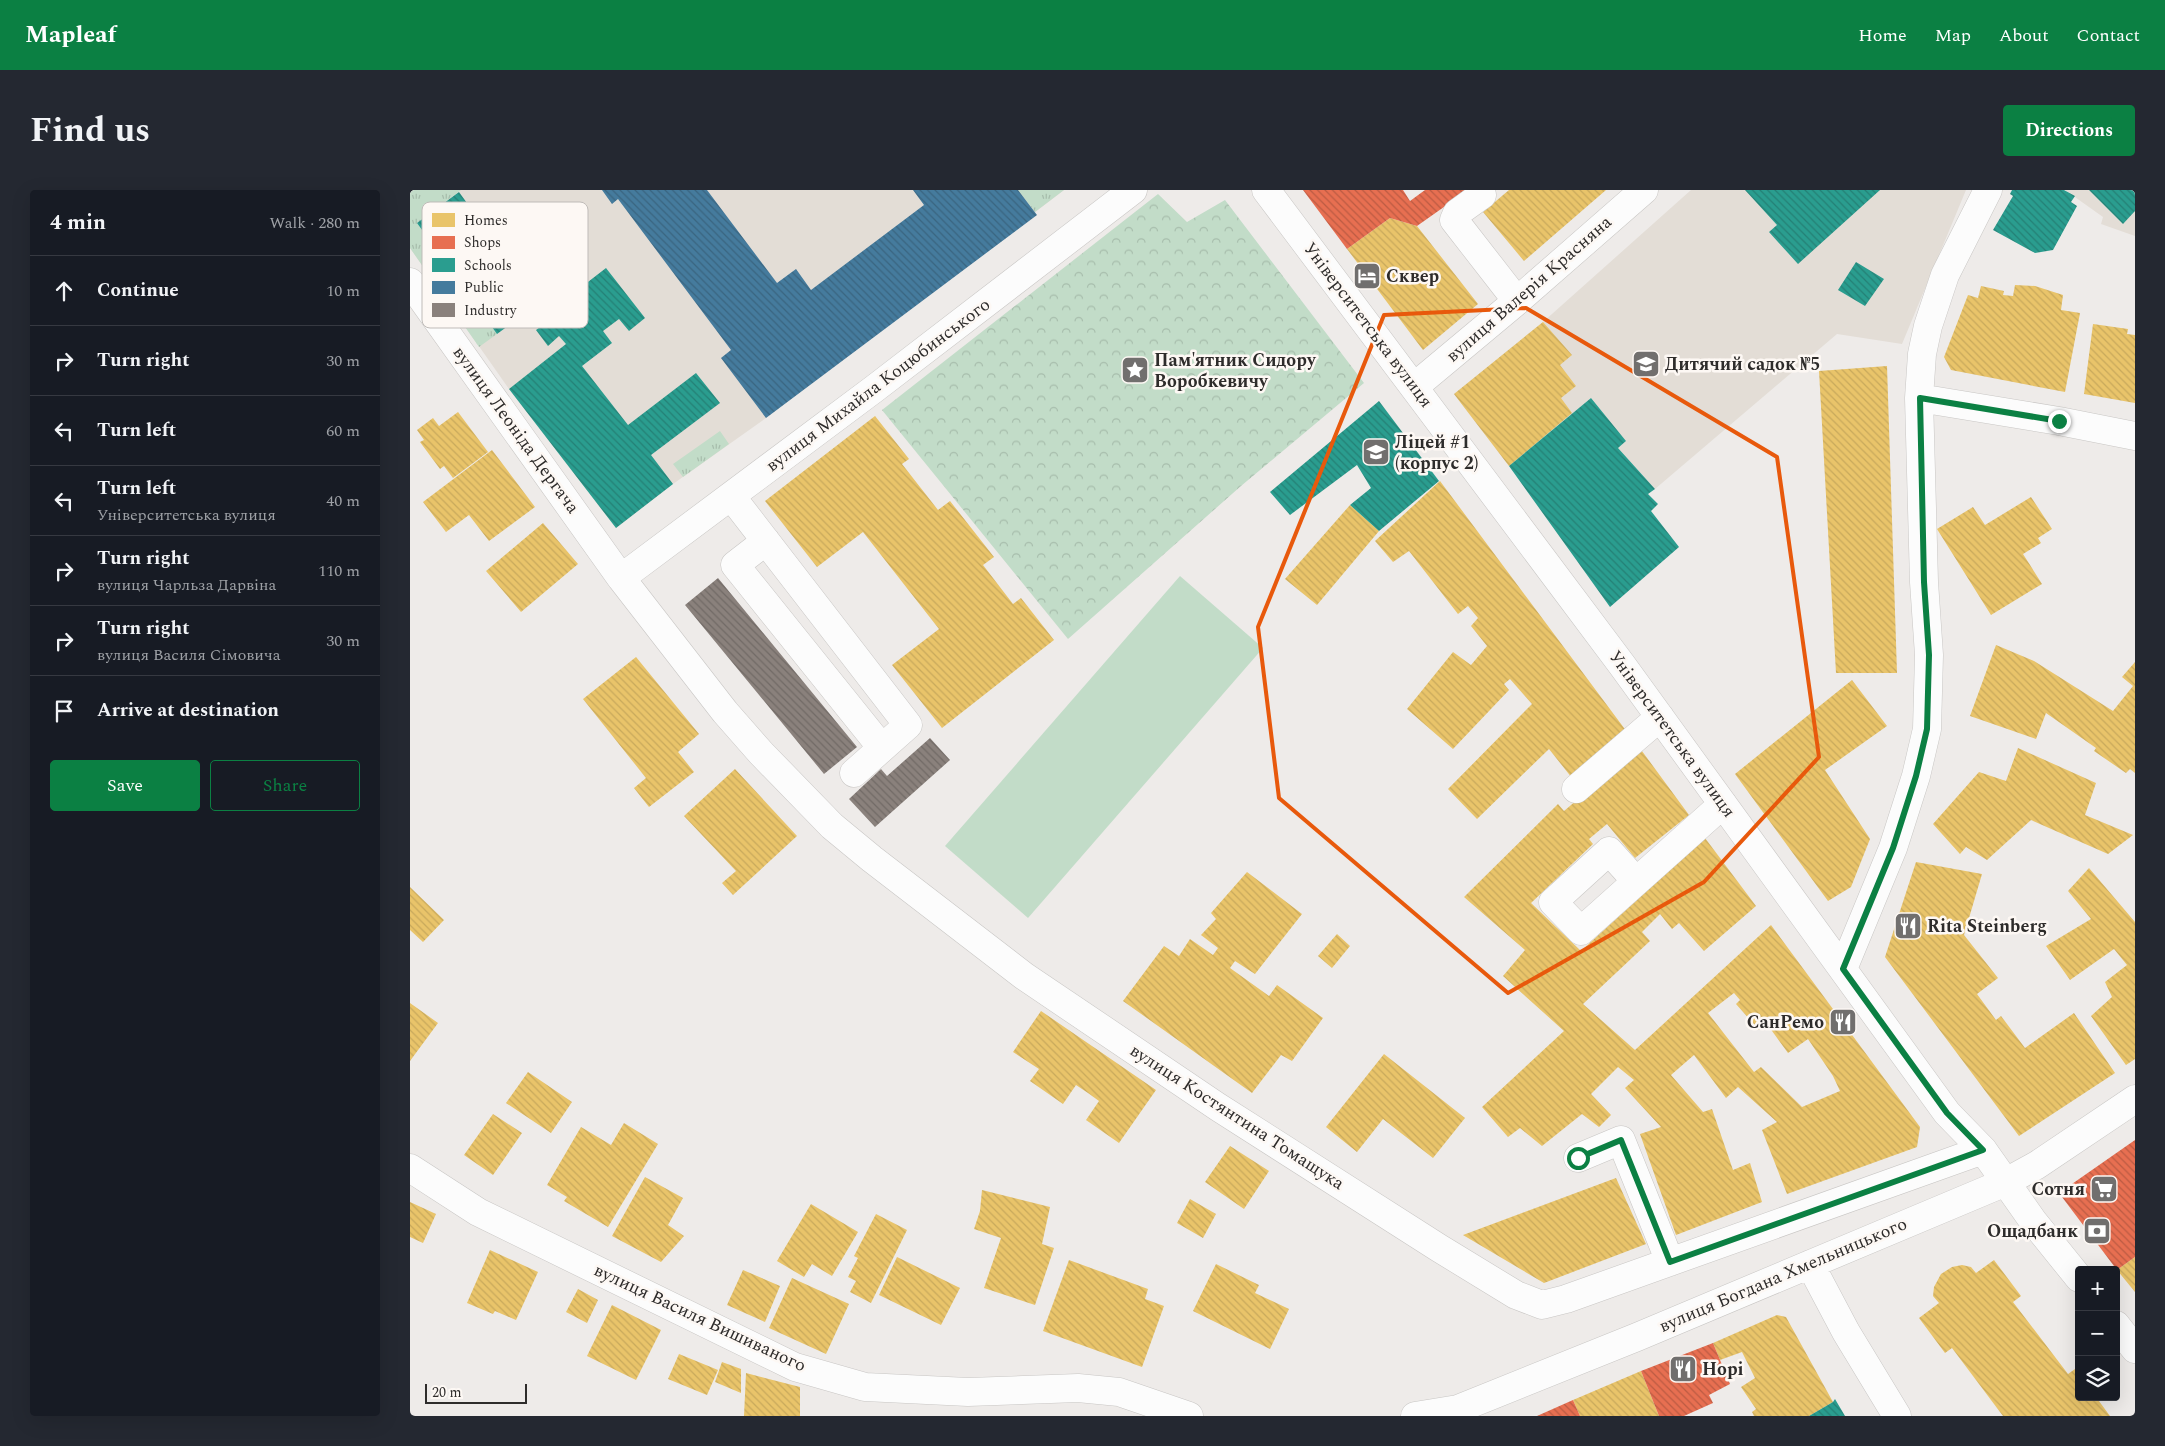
<!DOCTYPE html>
<html lang="en">
<head>
<meta charset="utf-8">
<style>
	:root { --surface:#171b24; --page:#242831; --text:#f1f3f6; --muted:#9ea1a6; --line:#363941; --accent:#0b8043 }
	body { margin:0; font-family:Spectral,serif; background:var(--page); color:var(--text) }
	.controls { position:absolute; right:15px; bottom:15px; display:grid; overflow:hidden; border-radius:5px; box-shadow:0 5px 20px #0002 }
	.controls button { width:45px; height:45px; display:grid; place-items:center; padding:0; border:0; border-bottom:1px solid var(--line); background:var(--surface); color:var(--text); font:25px sans-serif }
	.scale { position:absolute; left:15px; bottom:12px; width:102px; box-sizing:border-box; padding-left:5px; border:2px solid #2e2c2b; border-top:0; font-size:14px; line-height:18px; white-space:nowrap; color:#2e2c2b; -webkit-text-stroke:4px #fdf8f4; paint-order:stroke }
	.stop { position:absolute; width:15px; height:15px; margin:-11px; border:4px solid #0b8043; border-radius:50%; background:#fff }
	.stop.end { background:#0b8043; border-color:#fff; box-shadow:0 1px 5px #0008 }
	.list { margin:0; padding:0; list-style:none }
	h2 { display:flex; justify-content:space-between; align-items:center; height:65px; margin:0; padding:0 20px; font-size:21px }
	h2 small { font-size:16px; font-weight:400; color:var(--muted) }
	.list li { display:grid; grid-template-columns:32px 1fr auto; gap:15px; align-items:center; box-sizing:border-box; height:70px; padding:0 20px; border-top:1px solid var(--line) }
	.list b { display:block; font-size:19px; white-space:nowrap }
	.list p { margin:0; font-size:16px; white-space:nowrap; color:var(--muted) }
	.list em { font-size:16px; font-style:normal; color:var(--muted) }
	.actions { display:flex; gap:10px; padding:15px 20px }
	.actions a { flex:1; padding:11px 0; border:1px solid var(--accent); border-radius:5px; text-align:center; font-size:18px; color:var(--accent) }
	.actions .main { background:var(--accent); color:#fff }
	.icon { flex:none; width:28px; height:28px; fill:none; stroke:currentColor; stroke-width:2; stroke-linecap:round; stroke-linejoin:round }
	.map { position:relative; flex:none; width:1725px; height:1226px; overflow:hidden; border-radius:5px }
	header { display:flex; align-items:center; gap:30px; box-sizing:border-box; height:70px; padding:0 25px; background:var(--accent); color:#fff }
	header strong { font-size:24px }
	nav { display:flex; gap:28px; margin-inline-start:auto; font-size:18px }
	.intro { display:flex; align-items:center; justify-content:space-between; box-sizing:border-box; height:120px; padding:0 30px }
	h1 { margin:0; font-size:35px }
	.button { padding:12px 22px; border-radius:5px; background:var(--accent); color:#fff; font-size:18px; font-weight:700 }
	main { display:flex; gap:30px; padding:0 30px }
	aside { flex:1; background:var(--surface); border-radius:5px; box-shadow:0 5px 20px #0002 }
	.map>svg:first-child { display:block }
	.built { fill:#e3ddd6 }
	.grass { fill:url(#grass-tufts) }
	.park { fill:url(#park-crowns) }
	.pitch { fill:#c2dcc8 }
	.homes { fill:url(#homes-back-hatch); fill-rule:evenodd }
	.shops { fill:url(#shops-back-hatch) }
	.schools { fill:url(#schools-back-hatch) }
	.public { fill:url(#public-back-hatch) }
	.industry { fill:url(#industry-back-hatch) }
	.lines { fill:none; stroke-linecap:round; stroke-linejoin:round }
	.minor-casing { stroke:#c8c6c4; stroke-width:29 }
	.minor { stroke:#fcfcfc; stroke-width:28 }
	.route { stroke:#0b8043; stroke-width:6 }
	.marked { fill:none; stroke:#e8590c; stroke-width:4; stroke-linejoin:round }
	.labels { text-anchor:middle; dominant-baseline:central; stroke-width:5; stroke-linejoin:round; paint-order:stroke }
	.poi-label { font-size:18px; font-weight:bold; fill:#2e2c2b; stroke:#fdf8f4; text-anchor:start }
	.street-label { font-size:18px; fill:#2e2c2b; stroke:#fdf8f4 }
	.key { fill:#fdf8f4; stroke:#bfbbb8; stroke-width:1 }
	.key-label { font-size:14px; fill:#2e2c2b }
</style>
</head>
<body>
<header>
<strong>Mapleaf</strong>
<nav><a>Home</a><a>Map</a><a>About</a><a>Contact</a></nav>
</header>
<div class="intro"><h1>Find us</h1><a class="button">Directions</a></div>
<main>
<aside>
<h2>4 min<small>Walk · 280 m</small></h2>
<ul class="list">
<li><svg class="icon" aria-label="ahead" viewBox="0 0 24 24"><path d="M12 20V5M6 11l6-6 6 6"/></svg><div><b>Continue</b></div><em>10 m</em></li>
<li><svg class="icon" aria-label="right" viewBox="0 0 24 24"><path d="M7 20v-9h11M14 6l5 5-5 5"/></svg><div><b>Turn right</b></div><em>30 m</em></li>
<li><svg class="icon" aria-label="left" viewBox="0 0 24 24"><path d="M17 20v-9H6M10 6l-5 5 5 5"/></svg><div><b>Turn left</b></div><em>60 m</em></li>
<li><svg class="icon" aria-label="left" viewBox="0 0 24 24"><path d="M17 20v-9H6M10 6l-5 5 5 5"/></svg><div><b>Turn left</b><p>Університетська вулиця</p></div><em>40 m</em></li>
<li><svg class="icon" aria-label="right" viewBox="0 0 24 24"><path d="M7 20v-9h11M14 6l5 5-5 5"/></svg><div><b>Turn right</b><p>вулиця Чарльза Дарвіна</p></div><em>110 m</em></li>
<li><svg class="icon" aria-label="right" viewBox="0 0 24 24"><path d="M7 20v-9h11M14 6l5 5-5 5"/></svg><div><b>Turn right</b><p>вулиця Василя Сімовича</p></div><em>30 m</em></li>
<li><svg class="icon" aria-label="arrive" viewBox="0 0 24 24"><path d="M6 21V4h12l-3 4 3 4H6"/></svg><div><b>Arrive at destination</b></div></li>
</ul>
<div class="actions"><a class="main">Save</a><a>Share</a></div>
</aside>
<div class="map">
<svg width="1725" height="1226" viewBox="0 0 1725 1226">
	<defs>
		<pattern id="grass-tufts" width="24" height="20" patternUnits="userSpaceOnUse" patternTransform="scale(1.25)"><rect width="24" height="20" fill="#c2dcc8"/><path d="M3 7l-1-3M5 7V3M7 7l1-3M15 17l-1-3M17 17v-4M19 17l1-3" fill="none" stroke="#a7bdac"/></pattern>
		<pattern id="park-crowns" width="20" height="18" patternUnits="userSpaceOnUse" patternTransform="scale(1.25)"><rect width="20" height="18" fill="#c2dcc8"/><path d="M2 6a3 3 0 1 1 6 0M12 15a3 3 0 1 1 6 0" fill="none" stroke="#a7bdac"/></pattern>
		<pattern id="homes-back-hatch" width="6" height="6" patternUnits="userSpaceOnUse" patternTransform="scale(1.25)"><rect width="6" height="6" fill="#e9c46a"/><path d="M-1 5l2 2M0 0l6 6M5-1l2 2" fill="none" stroke="#c8a95c"/></pattern>
		<pattern id="shops-back-hatch" width="6" height="6" patternUnits="userSpaceOnUse" patternTransform="scale(1.25)"><rect width="6" height="6" fill="#e76f51"/><path d="M-1 5l2 2M0 0l6 6M5-1l2 2" fill="none" stroke="#bc5b43"/></pattern>
		<pattern id="schools-back-hatch" width="6" height="6" patternUnits="userSpaceOnUse" patternTransform="scale(1.25)"><rect width="6" height="6" fill="#2a9d8f"/><path d="M-1 5l2 2M0 0l6 6M5-1l2 2" fill="none" stroke="#248075"/></pattern>
		<pattern id="public-back-hatch" width="6" height="6" patternUnits="userSpaceOnUse" patternTransform="scale(1.25)"><rect width="6" height="6" fill="#457b9d"/><path d="M-1 5l2 2M0 0l6 6M5-1l2 2" fill="none" stroke="#3a6580"/></pattern>
		<pattern id="industry-back-hatch" width="6" height="6" patternUnits="userSpaceOnUse" patternTransform="scale(1.25)"><rect width="6" height="6" fill="#8a817c"/><path d="M-1 5l2 2M0 0l6 6M5-1l2 2" fill="none" stroke="#716a66"/></pattern>
	</defs>
	<rect width="100%" height="100%" fill="#eeebe9"/>
	<!-- built -->
	<path class="built" d="M0,0H654L356,228L263,294L206,338L99,199L0,58Z
		M1281,0H1556L1492,154L1427,144L1245,299L1208,258L1216,251L1181,208L1099,276L1044,204L1133,132Z
		M1655,0H1725V46L1691,34L1693,27Z"/>
	<!-- grass -->
	<path class="grass" d="M0,0H51L7,33L87,144L69,157L0,58Z
		M608,0H654L625,22Z
		M310,241L319,254L273,287L263,274Z"/>
	<!-- park -->
	<path class="park" d="M748,4L777,32L815,10L954,193L831,296L658,449L472,220Z"/>
	<!-- pitch -->
	<path class="pitch" d="M770,386L853,458L618,728L535,656Z"/>
	<!-- homes -->
	<path class="homes" d="M1099,0H1196L1114,71L1073,22Z
		M980,28L1007,36L1068,114L1013,160L937,59Z
		M1605,95L1625,96L1653,105L1651,120L1670,123L1655,202L1541,180L1534,167L1558,105L1568,108L1571,96L1594,101L1593,105L1603,106Z
		M1133,132L1162,165L1150,175L1166,196L1151,208L1162,223L1099,276L1044,204Z
		M1683,134L1718,139L1717,144L1725,145V213L1674,204Z
		M1477,176L1487,483H1426L1409,181Z
		M48,222L78,262L43,288L34,276L30,279L10,252L14,250L7,240L23,228L29,236Z
		M465,226L499,269L492,274L528,320L540,311L584,367L573,375L603,414L611,408L644,450L532,538L482,475L529,439L453,342L407,377L355,311Z
		M82,260L125,317L79,351L59,325L36,342L13,312Z
		M1030,291L1217,542L1162,588L1139,559L1067,629L1038,599L1122,514L1100,489L1094,494L1099,500L1043,559L997,519L1043,462L1061,475L1077,456L1061,436L1068,428L1058,416L1048,424L999,361L983,372L965,351Z
		M1621,307L1642,339L1628,348L1631,353L1613,364L1632,394L1581,425L1527,339L1563,317L1575,335Z
		M940,315L969,341L907,415L875,389Z
		M133,333L168,374L111,422L76,381Z
		M1586,455L1624,471L1703,521L1723,496L1712,487L1725,472V583L1720,579L1716,583L1684,561L1686,558L1636,523L1626,549L1560,526Z
		M226,467L289,544L268,562L284,582L239,617L224,598L236,588L173,509Z
		M1442,490L1477,536L1415,580L1460,649L1441,697L1418,711L1325,584Z
		M1229,557L1279,625L1225,668L1197,634L1179,649L1183,654L1121,713L1171,761L1295,648L1346,716L1294,761L1269,733L1262,739L1250,724L1232,742L1240,751L1173,814L1225,860L1361,735L1510,937L1507,957L1377,1004L1352,940L1367,932L1328,897L1316,908L1284,865L1261,885L1293,922L1302,919L1323,980L1340,973L1352,1012L1266,1045L1230,944L1251,937L1215,898L1224,890L1208,877L1181,904L1201,925L1189,937L1172,924L1132,956L1110,938L1098,947L1072,917L1154,841L1093,786L1115,760L1054,707L1148,614L1154,621ZM1324,803L1330,810L1326,814L1349,840L1357,834L1378,863L1398,849L1423,886L1430,901L1392,917L1351,877L1344,882L1298,823Z
		M1608,558L1686,593L1675,625L1723,645L1698,664L1621,630L1577,670L1556,657L1550,664L1523,634L1569,582L1596,591Z
		M325,579L387,646L323,705L312,693L326,681L274,626Z
		M1506,672L1572,684L1554,745L1588,788L1567,804L1586,830L1591,826L1615,858L1664,823L1705,883L1609,946L1475,767Z
		M1679,678L1725,732V869L1716,875L1681,826L1702,807L1695,792L1717,775L1704,759L1660,790L1636,756L1681,729L1658,701Z
		M837,682L892,724L845,784L825,771L820,778L859,806L867,795L913,828L882,871L871,865L842,903L713,811L754,756L769,766L780,749L803,765L808,758L791,745L806,729L801,723Z
		M0,697L34,730L13,752L0,740Z
		M927,744L940,756L922,778L908,766Z
		M0,813L28,833L0,871Z
		M631,821L746,900L709,953L676,930L689,911L678,903L666,895L653,914L620,891L629,879L603,862Z
		M974,864L1055,928L1023,968L973,929L947,962L916,937Z
		M118,882L162,912L141,943L96,913Z
		M83,924L112,943L83,985L54,965Z
		M214,933L248,954L198,1037L154,1011L157,1007L137,995L171,937L201,955Z
		M820,956L859,981L834,1019L795,992Z
		M235,987L273,1008L258,1035L274,1046L251,1072L202,1046Z
		M1206,988L1236,1054L1134,1093L1053,1045Z
		M572,1000L640,1017L632,1054L644,1058L625,1115L574,1098L591,1048L564,1039L570,1021Z
		M780,1009L806,1024L793,1048L767,1033Z
		M0,1012L26,1024L13,1053L0,1047Z
		M401,1014L448,1042L422,1086L402,1074L394,1087L367,1071Z
		M466,1024L497,1040L461,1113L440,1102L446,1091L438,1087L448,1068L444,1066Z
		M80,1060L128,1082L106,1130L85,1121L83,1124L57,1113Z
		M487,1067L550,1098L531,1135L469,1105Z
		M1725,1067V1102L1707,1080Z
		M659,1070L738,1099L735,1109L754,1116L732,1177L633,1141Z
		M1584,1070L1611,1106L1603,1112L1658,1184L1665,1179L1669,1184V1207H1686L1700,1226H1593L1542,1158L1535,1163L1509,1128L1529,1113L1523,1106L1524,1097L1531,1084L1542,1077L1552,1075L1561,1077L1566,1083Z
		M806,1074L849,1095L845,1103L879,1119L860,1159L783,1121Z
		M333,1080L370,1096L355,1132L317,1115Z
		M382,1088L439,1114L416,1164L359,1138Z
		M168,1099L188,1110L177,1133L156,1122Z
		M202,1115L251,1140L226,1190L177,1166Z
		M1367,1125L1376,1127L1423,1212L1399,1226H1344L1342,1222L1346,1219L1331,1197L1345,1188L1332,1162L1310,1170L1303,1153Z
		M269,1164L308,1180L297,1205L258,1189Z
		M312,1172L331,1179V1203L305,1192Z
		M1231,1181L1249,1226H1170L1163,1210Z
		M336,1183L390,1197V1226H334Z"/>
	<!-- shops -->
	<path class="shops" d="M893,0H993L1000,11L1015,0H1058L1007,36L980,28L937,59Z
		M1725,950V1067L1707,1080L1649,1003Z
		M1303,1153L1320,1194L1299,1205L1303,1213L1274,1226H1249L1231,1181Z
		M1163,1210L1170,1226H1127Z"/>
	<!-- schools -->
	<path class="schools" d="M1335,0H1470L1388,74L1359,42L1367,35Z
		M1602,0H1654L1665,6L1661,12L1667,16L1643,60L1625,63L1583,40L1603,6L1600,4Z
		M1679,0H1725V21L1713,34Z
		M49,2L129,113L87,144L7,33Z
		M1446,72L1474,89L1455,116L1428,100Z
		M196,78L235,128L219,141L209,129L193,141L202,153L172,176L218,235L286,183L310,213L241,265L263,294L206,338L99,199L156,154L149,146L138,156L126,140L138,131L134,126Z
		M1181,208L1216,251L1208,258L1245,299L1238,304L1248,314L1241,321L1269,357L1200,417L1099,276Z
		M969,211L1029,291L969,341L940,315L961,298L947,275L880,325L860,302Z
		M1425,1209L1435,1226H1399L1423,1212Z"/>
	<!-- public -->
	<path class="public" d="M192,0H297L367,93L386,79L401,100L514,15L503,0H608L627,25L356,228L311,168L321,160L208,9L202,14Z"/>
	<!-- industry -->
	<path class="industry" d="M308,388L447,557L414,584L275,415Z
		M520,548L540,570L465,637L439,609L471,579L477,586Z"/>
	<g class="lines">
		<!-- minor casing -->
		<g class="minor-casing">
			<path id="minor" d="M856,0L1212,475L1537,923L1573,960L1623,1031L1669,1088
				M1072,5L1047,23L1044,30L1107,111
				M0,92L211,388L315,522L351,563L422,636L462,669L614,786L808,917L1029,1058L1106,1105L1132,1115L1156,1109L1573,960
				M1004,197L1107,111L1234,0
				M1509,208L1649,231L1725,246
				M321,306L498,535L444,583
				M356,351L325,375L472,558
				M211,388L464,199L723,0
				M1166,599L1250,527
				M1226,691L1199,661L1143,712L1171,741L1313,614
				M1433,779L1483,658L1506,586L1517,539L1519,465L1514,392L1509,208L1512,164L1518,136L1535,85L1578,0
				M1168,968L1211,950L1260,1072
				M0,978L68,1022L385,1177L455,1197L558,1202L668,1198L709,1202L779,1226
				M1400,1074L1436,1142L1487,1226
				M1706,1135L1725,1159
				M1005,1226L1048,1219L1227,1147L1596,992L1627,975L1725,909"/>
		</g>
		<!-- minor -->
		<use href="#minor" class="minor"/>
	</g>
	<g class="lines">
		<!-- route -->
		<path class="route" d="M1168,968L1211,950L1260,1072L1573,960L1537,923L1433,779L1483,658L1506,586L1517,539L1519,465L1514,392L1510,208L1649,231"/>
	</g>
	<!-- marked area -->
	<path class="marked" d="M1116,118L1367,267L1409,567L1294,692L1098,803L869,608L848,437L974,125Z"/>
	<!-- icons -->
	<defs>
		<g id="hotel-square" transform="scale(1.4375)"><rect x="-9" y="-9" width="18" height="18" rx="4" fill="#716f6e" stroke="#fdf8f4"/><path d="M-6-4.5h1.5V1H6V5H4.5V3h-9V5H-6ZM-4 0a1.8 1.8 0 1 1 3.6 0ZM.5 0V-2.5h3Q6-2.5 6 0Z" fill="#fff"/></g>
		<g id="school-square" transform="scale(1.4375)"><rect x="-9" y="-9" width="18" height="18" rx="4" fill="#716f6e" stroke="#fdf8f4"/><path d="M0-5L7-2L0 1L-7-2ZM-4 1L0 2.5L4 1V4Q0 6-4 4Z" fill="#fff"/></g>
		<g id="sight-square" transform="scale(1.4375)"><rect x="-9" y="-9" width="18" height="18" rx="4" fill="#716f6e" stroke="#fdf8f4"/><path d="M0-6L1.8-2.2L6-1.7L2.9 1.2L3.7 5.4L0 3.3L-3.7 5.4L-2.9 1.2L-6-1.7L-1.8-2.2Z" fill="#fff"/></g>
		<g id="restaurant-square" transform="scale(1.4375)"><rect x="-9" y="-9" width="18" height="18" rx="4" fill="#716f6e" stroke="#fdf8f4"/><path d="M-5-6h1v4h1v-4h1v4h1v-4h1v5L-1.5 .5V6h-2V.5L-5-1ZM5-6V6H3V1.5H1.5Q1.5-4 5-6Z" fill="#fff"/></g>
		<g id="supermarket-square" transform="scale(1.4375)"><rect x="-9" y="-9" width="18" height="18" rx="4" fill="#716f6e" stroke="#fdf8f4"/><path d="M-6-5.5h2.5l.6 2H6L4.5 2H-2.5L-4.4-4H-6ZM-1.5 3.2a1.3 1.3 0 1 0 .1 0ZM3 3.2a1.3 1.3 0 1 0 .1 0Z" fill="#fff"/></g>
		<g id="bank-square" transform="scale(1.4375)"><rect x="-9" y="-9" width="18" height="18" rx="4" fill="#716f6e" stroke="#fdf8f4"/><path d="M-6-4H6V4H-6ZM0-2.3a2.3 2.3 0 1 0 0 4.6a2.3 2.3 0 1 0 0-4.6Z" fill="#fff"/></g>
	</defs>
	<g fill-rule="evenodd">
		<use href="#hotel-square" x="957" y="86"/>
		<use href="#school-square" x="1236" y="174"/>
		<use href="#sight-square" x="725" y="180"/>
		<use href="#school-square" x="966" y="262"/>
		<use href="#restaurant-square" x="1498" y="736"/>
		<use href="#restaurant-square" x="1433" y="832"/>
		<use href="#supermarket-square" x="1694" y="999"/>
		<use href="#bank-square" x="1687" y="1041"/>
		<use href="#restaurant-square" x="1273" y="1179"/>
	</g>
	<g class="labels">
		<!-- poi labels -->
		<g class="poi-label">
			<text x="976" y="86">Сквер</text>
			<text x="744" y="170">Пам'ятник Сидору<tspan x="744" dy="21">Воробкевичу</tspan></text>
			<text x="1255" y="174">Дитячий садок №5</text>
			<text x="985" y="252">Ліцей #1<tspan x="985" dy="21">(корпус 2)</tspan></text>
			<text x="1517" y="736">Rita Steinberg</text>
			<text x="1414" y="832" text-anchor="end">СанРемо</text>
			<text x="1675" y="999" text-anchor="end">Сотня</text>
			<text x="1668" y="1041" text-anchor="end">Ощадбанк</text>
			<text x="1292" y="1179">Норі</text>
		</g>
		<!-- street labels -->
		<g class="street-label">
			<text transform="translate(1119 99) rotate(-41)">вулиця Валерія Красняна</text>
			<text transform="translate(958 135) rotate(53)">Університетська вулиця</text>
			<text transform="translate(468 195) rotate(-37)">вулиця Михайла Коцюбинського</text>
			<text transform="translate(106 240) rotate(54)">вулиця Леоніда Дергача</text>
			<text transform="translate(1262 544) rotate(54)">Університетська вулиця</text>
			<text transform="translate(827 927) rotate(33)">вулиця Костянтина Томащука</text>
			<text transform="translate(1373 1085) rotate(-23)">вулиця Богдана Хмельницького</text>
			<text transform="translate(290 1128) rotate(25)">вулиця Василя Вишиваного</text>
		</g>
	</g>
	<!-- legend -->
	<rect x="12" y="12" width="166" height="126" rx="8" class="key"/>
	<rect x="22" y="23" width="23" height="14" fill="#e9c46a"/>
	<rect x="22" y="46" width="23" height="13" fill="#e76f51"/>
	<rect x="22" y="68" width="23" height="14" fill="#2a9d8f"/>
	<rect x="22" y="91" width="23" height="13" fill="#457b9d"/>
	<rect x="22" y="113" width="23" height="14" fill="#8a817c"/>
	<g class="key-label">
		<text x="54" y="35">Homes</text>
		<text x="54" y="57">Shops</text>
		<text x="54" y="80">Schools</text>
		<text x="54" y="102">Public</text>
		<text x="54" y="125">Industry</text>
	</g>
</svg>
<div class="controls">
<button>+</button>
<button>−</button>
<button><svg class="icon" aria-label="layers" viewBox="0 0 24 24"><path d="M12 4l9 5-9 5-9-5zM3 14l9 5 9-5"/></svg></button>
</div>
<div class="scale">20 m</div>
<div class="stop" style="left:1168px;top:968px"></div>
<div class="stop end" style="left:1649px;top:231px"></div>
</div>
</main>
</body>
</html>
